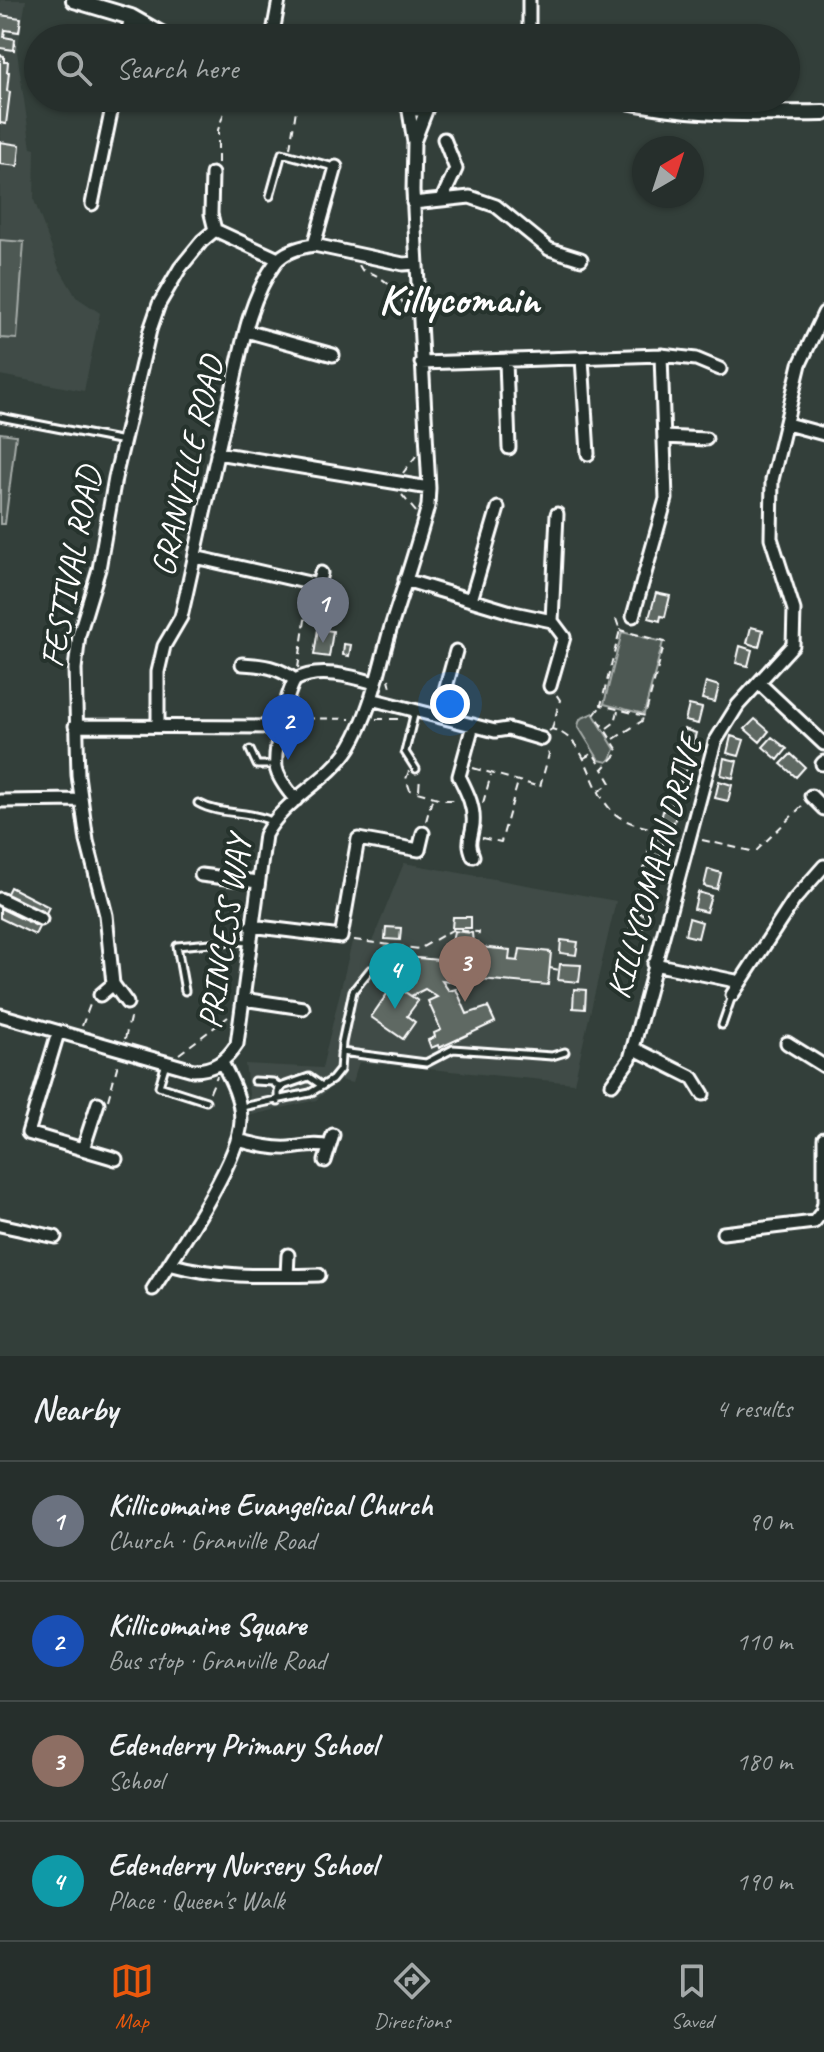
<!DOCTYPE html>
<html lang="en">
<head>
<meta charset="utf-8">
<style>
	:root { --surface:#262f2c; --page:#2e3734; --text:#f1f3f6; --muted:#a4a9a9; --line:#424a48; --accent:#ea580c }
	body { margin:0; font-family:Caveat,sans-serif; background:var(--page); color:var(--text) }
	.compass { position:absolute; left:632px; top:136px; width:72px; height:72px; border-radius:50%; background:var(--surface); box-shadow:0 2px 6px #0004; rotate:39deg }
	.you { position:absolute; left:450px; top:704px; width:28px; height:28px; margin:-20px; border:6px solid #fff; border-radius:50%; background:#1a73e8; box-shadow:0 0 0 12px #1a73e833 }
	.badge { display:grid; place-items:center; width:52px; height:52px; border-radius:50%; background:var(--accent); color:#fff; font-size:26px; font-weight:700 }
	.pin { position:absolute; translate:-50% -66px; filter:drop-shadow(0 2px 4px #0008) }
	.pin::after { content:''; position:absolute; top:42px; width:28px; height:24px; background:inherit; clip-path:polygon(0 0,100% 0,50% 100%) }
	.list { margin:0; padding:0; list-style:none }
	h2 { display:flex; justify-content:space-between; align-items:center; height:104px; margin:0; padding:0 32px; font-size:34px }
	h2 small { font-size:26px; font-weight:400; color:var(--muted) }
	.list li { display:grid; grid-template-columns:52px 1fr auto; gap:24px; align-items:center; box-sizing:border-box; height:120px; padding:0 32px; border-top:2px solid var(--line) }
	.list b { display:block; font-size:30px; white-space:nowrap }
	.list p { margin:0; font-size:26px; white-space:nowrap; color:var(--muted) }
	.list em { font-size:26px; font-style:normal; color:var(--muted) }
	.icon { flex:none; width:44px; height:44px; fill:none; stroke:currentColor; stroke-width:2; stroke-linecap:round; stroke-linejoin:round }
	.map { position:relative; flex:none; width:824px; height:1356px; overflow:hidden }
	.search { position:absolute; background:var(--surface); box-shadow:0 2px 6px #0004; left:24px; right:24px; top:24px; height:88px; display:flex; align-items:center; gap:20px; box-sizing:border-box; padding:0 28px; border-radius:44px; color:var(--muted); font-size:30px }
	.sheet { height:584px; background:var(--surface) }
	nav { display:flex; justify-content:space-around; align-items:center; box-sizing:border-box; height:112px; border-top:2px solid var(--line); background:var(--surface); font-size:22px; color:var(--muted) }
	nav a { display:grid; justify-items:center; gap:4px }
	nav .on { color:var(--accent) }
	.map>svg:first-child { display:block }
	.built { fill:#404c47 }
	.green { fill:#4d5853; stroke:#a6aca9; stroke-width:2 }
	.building { fill:#5f6964; stroke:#fff; stroke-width:2 }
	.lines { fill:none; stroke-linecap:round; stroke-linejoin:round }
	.service-casing { stroke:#fff; stroke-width:11 }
	.minor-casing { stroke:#fff; stroke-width:17 }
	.tertiary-casing { stroke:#fff; stroke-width:20 }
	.path { stroke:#fff; stroke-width:2; stroke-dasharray:8 6; stroke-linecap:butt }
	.service { stroke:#26332d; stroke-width:5 }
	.minor { stroke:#26332d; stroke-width:11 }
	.tertiary { stroke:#26332d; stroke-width:14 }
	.labels { text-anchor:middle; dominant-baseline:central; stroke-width:8; stroke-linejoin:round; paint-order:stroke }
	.street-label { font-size:34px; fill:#fff; stroke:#26332d }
	.district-label { font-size:42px; font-weight:bold; fill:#fff; stroke:#26332d }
</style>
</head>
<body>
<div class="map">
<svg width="824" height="1356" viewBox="0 0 824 1356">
	<rect width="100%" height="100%" fill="#333f3a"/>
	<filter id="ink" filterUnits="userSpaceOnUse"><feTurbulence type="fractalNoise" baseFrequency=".0125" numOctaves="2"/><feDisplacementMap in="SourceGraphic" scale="16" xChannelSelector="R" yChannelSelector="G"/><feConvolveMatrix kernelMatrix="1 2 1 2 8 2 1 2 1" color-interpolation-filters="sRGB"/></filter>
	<g filter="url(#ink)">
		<!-- built -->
		<path class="built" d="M0,0H26L17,52L31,148L35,149L34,200L59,268L76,297L100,313L84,391L0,375Z
			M404,863L616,901L574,1083L359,1062L352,1083L340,1080L316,1100L252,1115L245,1064L322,1068L352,942H372Z"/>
		<!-- green -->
		<path class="green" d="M0,240L24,242L17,339L0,338Z
			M0,433L16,435L5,524H0Z
			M622,632L663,642L644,714L604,704Z
			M593,713L615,749L611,759L607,762L599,760L578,726L580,719Z"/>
		<!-- building -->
		<path class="building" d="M0,15L21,18L19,32L5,30L4,37L15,39L14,50L0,48Z
			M0,55L4,56V62H8L7,72H9L7,91L10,92L6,124L0,123Z
			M0,142L20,145L18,166L0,164Z
			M656,593L670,596L665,617L661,616L660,621L649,618Z
			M751,627L763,630L759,647L747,643Z
			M318,629L333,631L329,657L314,655Z
			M344,644L351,645L349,656L343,655Z
			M740,646L752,650L748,666L736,663Z
			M706,682L719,686L715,702L702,699Z
			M689,705L702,708L698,724L685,721Z
			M755,719L769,731L760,742L745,729Z
			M684,729L696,733L692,749L680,746Z
			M731,736L744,740L739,756L727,753Z
			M772,737L787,749L778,760L763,747Z
			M791,754L805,767L796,777L781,764Z
			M677,755L690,758L685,775L673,771Z
			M724,758L737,761L733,778L721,775Z
			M671,779L683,782L679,799L667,795Z
			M719,781L732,785L728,801L715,798Z
			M665,803L678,806L674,823L661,819Z
			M652,837L664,840L660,857L648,853Z
			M646,861L658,864L654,881L642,877Z
			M708,869L721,873L717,889L704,886Z
			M10,887L49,907L45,915L6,895Z
			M639,887L652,891L648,907L635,904Z
			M698,892L711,896L706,912L694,909Z
			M0,908L39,927L35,935L0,918Z
			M634,911L646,915L642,931L630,928Z
			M453,917H471V928H452Z
			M689,918L702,922L698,938L685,935Z
			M386,927L401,928L400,940L385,939Z
			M454,931L472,933L474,954H479L480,947L510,950L509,960L518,961L520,949L551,952L548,985L470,978L469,984L442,981L449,991L456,989L467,1014L488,1007L495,1022L439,1048L438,1045L431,1048L428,1040L435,1037L434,1033L441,1030L428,1001L437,997L425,989L411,996L402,990L415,982V979L395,977L397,956L449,961Z
			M561,940L578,942L576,955L560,953Z
			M560,964L581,965L579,982L558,980Z
			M394,984L418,1001L407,1016L415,1022L403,1039L371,1017Z
			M574,989L586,990L585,1009L573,1008Z"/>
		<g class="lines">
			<!-- service casing -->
			<g class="service-casing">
				<path id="service" d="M270,196L282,153L334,167
					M0,417L124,441
					M415,711L405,752L416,769
					M250,750L257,765H275
					M198,803C221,816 248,810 271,821
					M185,991L177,946L233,941L249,942
					M722,1025L732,996
					M341,1052L426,1063L453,1049L552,1056L565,1052
					M166,1063L159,1086L206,1101
					M254,1081L273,1082L281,1089
					M278,1102V1091L283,1086L309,1077L322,1086
					M242,1107L310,1093L332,1080L340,1070L342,1043L353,991L370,970"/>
			</g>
			<!-- minor casing -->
			<g class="minor-casing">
				<path id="minor" d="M126,38L131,17
					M272,38L279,0
					M529,38V0
					M414,142L429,103
					M212,174L211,214L215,230L278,259
					M442,199L456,169L444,139
					M413,203L470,197L496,206L549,249L581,259
					M92,204L114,98
					M314,245L336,167
					M246,331L333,355
					M582,358L588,454
					M506,360L509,448
					M421,363L661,355L696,359L720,369
					M787,424L824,434
					M664,437L706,439
					M217,453L429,488
					M195,557L318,585
					M405,580L514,613L552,621
					M471,600L498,508
					M313,604L321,573
					M633,616L666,499L661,355
					M242,664C263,665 278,667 295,680
					M759,683L824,744
					M550,686L564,637L552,621L557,514
					M371,699L495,731L508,729L542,739
					M438,716L456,651
					M473,725L459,776C467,792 475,807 473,825C471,840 467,841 473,856
					M75,726L282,727
					M158,726V672L164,646L181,617C198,543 213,469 231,395C241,351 248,300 276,262C285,251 300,247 314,245L403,264L416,263
					M822,764L824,762
					M811,796L824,809
					M296,800C288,791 278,779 276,767C274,750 286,694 295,680C318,667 351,676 375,683
					M0,801L81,800
					M201,875L258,882
					M0,899L41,919
					M251,926L341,937L358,839L419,850L423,833
					M654,964L740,982
					M113,984L106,915L87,841L78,775L75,669L79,635L99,569L115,478L150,330L159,304L180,268L202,241L215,230
					M100,995L113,984L127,1003
					M732,995L794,900L824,866
					M243,999L303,1008
					M0,1015L193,1070C214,1070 226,1061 237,1044L265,835C285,798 327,783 350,747C371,712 379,669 390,630C403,589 417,548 428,506L429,488L413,191L414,142L408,105
					M58,1033L28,1133L116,1159
					M787,1043L824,1066
					M633,1048L693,1078L703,1094
					M612,1084L630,1059L715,742L738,705L793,645L794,610L771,538L772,480L800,364L824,313
					M237,1140C254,1144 271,1149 289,1148C303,1147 315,1143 329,1147
					M83,1149L98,1103
					M325,1161L333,1135
					M0,1225L55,1237
					M723,1233L814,1222L822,1212L824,1202V1138
					M169,1264C218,1278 268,1276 319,1275
					M287,1275L288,1255
					M153,1289C176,1253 240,1160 241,1121C241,1099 232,1081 222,1063"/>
			</g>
			<!-- tertiary casing -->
			<g class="tertiary-casing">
				<path id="tertiary" d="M74,0L131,17L168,38
					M402,98C410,112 425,112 432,98
					M614,98C684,115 752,114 824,113"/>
			</g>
			<!-- path -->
			<path class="path" d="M290,148L296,110
				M218,163V130L229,98
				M359,265L362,270C385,276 396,290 407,310
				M403,473L416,456
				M402,495L416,512
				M616,619L620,630L601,705L645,716L665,642L620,630
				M298,668L306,613
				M389,679L392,692
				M292,718L350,719
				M376,719H402
				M607,728L615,722L618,711
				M552,729L560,700L556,694
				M549,731L552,729C590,740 587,788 614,813C630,827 660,829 680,835
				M614,739L642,721L643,717
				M584,758L593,753L603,769
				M473,768L540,787L549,754L547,749
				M409,771L406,779L410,790L445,800H458
				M419,790L420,777
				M599,791L611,783L603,769L619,752L595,714L601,706
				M483,803L491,775
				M426,821L433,796
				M482,838L501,842L518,782
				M702,840L755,852L803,805
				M354,940L419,949L452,930L479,932L477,952
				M378,965L387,961L397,949
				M550,968L559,970
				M82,1026L91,1002
				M125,1039L131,1014
				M179,1054L228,1017
				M210,1092L217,1076
				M108,1100L119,1060"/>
			<!-- service -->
			<use href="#service" class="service"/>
			<!-- minor -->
			<use href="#minor" class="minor"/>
			<!-- tertiary -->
			<use href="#tertiary" class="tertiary"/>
		</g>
	</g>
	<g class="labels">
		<!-- street labels -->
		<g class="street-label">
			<text transform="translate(187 466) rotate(-77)">GRANVILLE ROAD</text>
			<text transform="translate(70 567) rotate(-79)">FESTIVAL ROAD</text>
			<text transform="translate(654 867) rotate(-74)">KILLYCOMAIN DRIVE</text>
			<text transform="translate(224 932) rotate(-81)">PRINCESS WAY</text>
		</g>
		<!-- district labels -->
		<g class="district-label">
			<text x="459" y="299">Killycomain</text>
		</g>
	</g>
</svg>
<svg class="compass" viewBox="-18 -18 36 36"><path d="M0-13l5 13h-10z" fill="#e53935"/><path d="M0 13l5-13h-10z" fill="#a4a9a9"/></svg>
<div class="you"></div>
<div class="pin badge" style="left:323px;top:643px;background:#6b7280">1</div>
<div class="pin badge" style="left:288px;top:760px;background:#1a4fb4">2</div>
<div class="pin badge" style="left:465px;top:1002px;background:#8d6e63">3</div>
<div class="pin badge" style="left:395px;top:1009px;background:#0f9aa8">4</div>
<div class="search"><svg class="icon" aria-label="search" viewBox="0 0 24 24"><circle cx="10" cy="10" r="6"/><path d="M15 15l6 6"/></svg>Search here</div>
</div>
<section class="sheet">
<h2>Nearby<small>4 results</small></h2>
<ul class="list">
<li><span class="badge" style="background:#6b7280">1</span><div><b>Killicomaine Evangelical Church</b><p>Church · Granville Road</p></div><em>90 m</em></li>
<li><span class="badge" style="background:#1a4fb4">2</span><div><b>Killicomaine Square</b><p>Bus stop · Granville Road</p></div><em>110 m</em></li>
<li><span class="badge" style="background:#8d6e63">3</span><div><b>Edenderry Primary School</b><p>School</p></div><em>180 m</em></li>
<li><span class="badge" style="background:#0f9aa8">4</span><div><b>Edenderry Nursery School</b><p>Place · Queen's Walk</p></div><em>190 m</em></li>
</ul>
</section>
<nav>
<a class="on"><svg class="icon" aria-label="map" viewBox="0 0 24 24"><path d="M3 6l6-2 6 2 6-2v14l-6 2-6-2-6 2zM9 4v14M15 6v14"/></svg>Map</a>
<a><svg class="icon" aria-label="directions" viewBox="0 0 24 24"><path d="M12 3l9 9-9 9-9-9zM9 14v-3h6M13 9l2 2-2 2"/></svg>Directions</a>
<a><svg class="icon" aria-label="saved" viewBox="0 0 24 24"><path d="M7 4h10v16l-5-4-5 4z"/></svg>Saved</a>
</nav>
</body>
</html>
